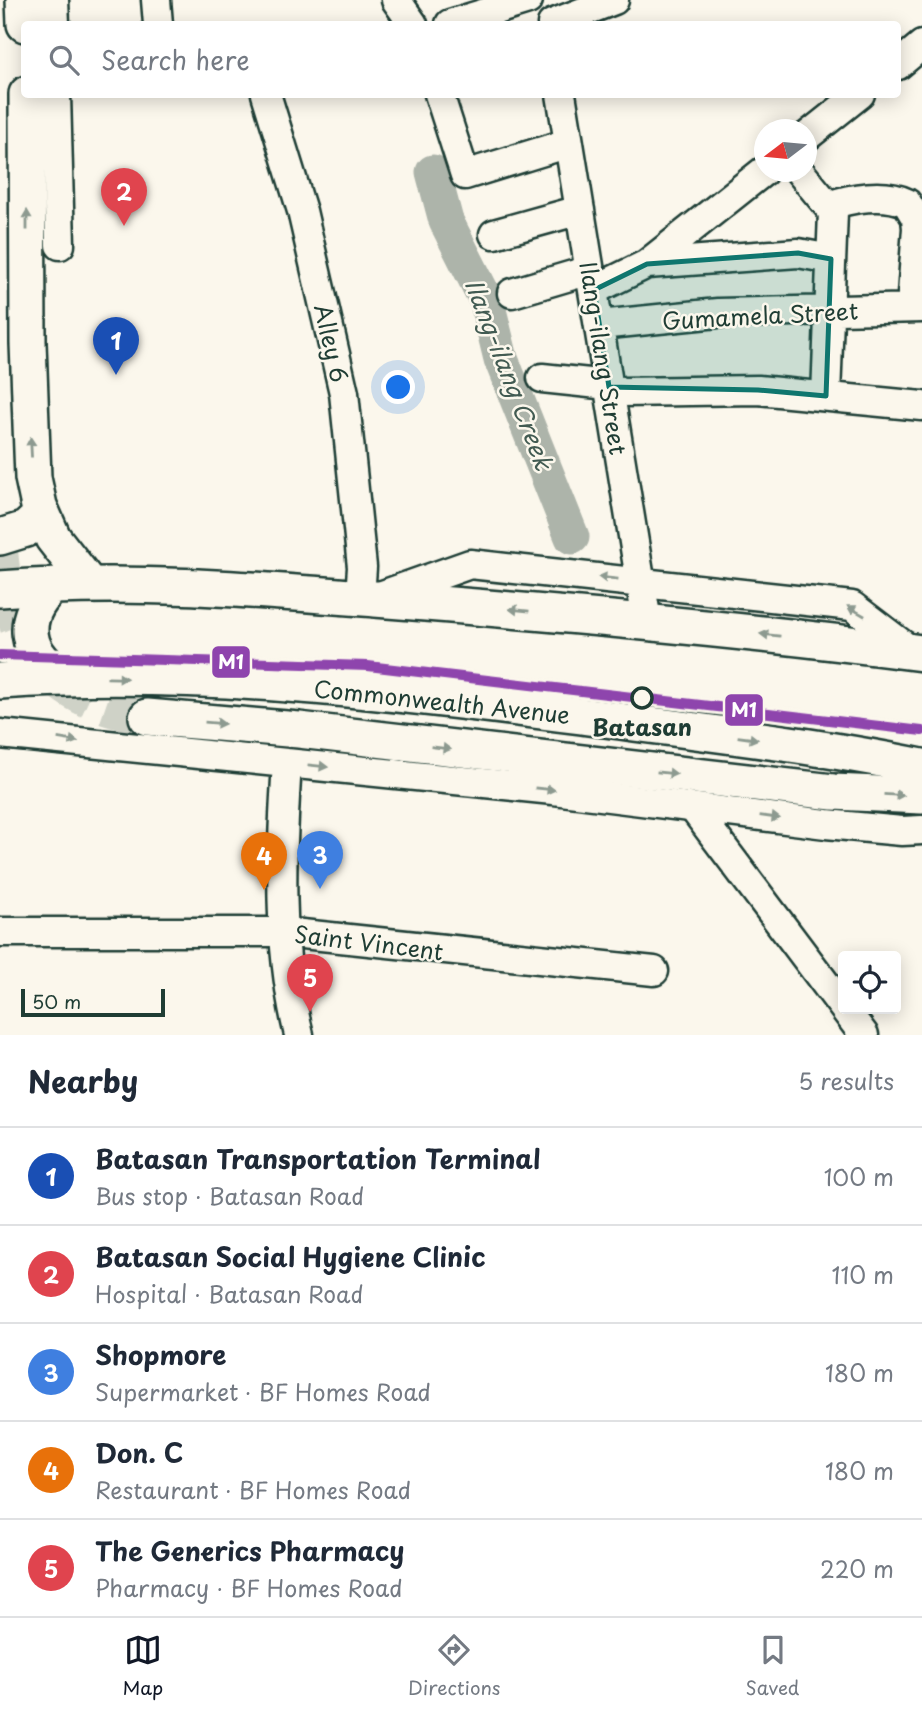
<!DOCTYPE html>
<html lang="en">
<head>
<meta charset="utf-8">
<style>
	:root { --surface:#fff; --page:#f2f2f3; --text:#1f2937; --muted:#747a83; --line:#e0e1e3; --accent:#111827 }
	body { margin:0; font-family:"Playpen Sans",sans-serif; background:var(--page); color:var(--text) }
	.controls { position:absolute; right:21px; bottom:21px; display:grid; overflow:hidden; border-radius:7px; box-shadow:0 4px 18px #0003 }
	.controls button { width:63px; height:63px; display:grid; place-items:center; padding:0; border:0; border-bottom:2px solid var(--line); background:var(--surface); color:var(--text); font:35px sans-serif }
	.compass { position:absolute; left:754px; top:119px; width:63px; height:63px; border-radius:50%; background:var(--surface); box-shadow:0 4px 18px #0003; rotate:254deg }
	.scale { position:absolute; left:21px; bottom:18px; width:144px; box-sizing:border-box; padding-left:7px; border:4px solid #1f3d34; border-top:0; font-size:19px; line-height:24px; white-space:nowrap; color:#1f3d34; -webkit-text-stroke:5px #fbf7ec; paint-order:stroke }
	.you { position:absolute; left:399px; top:388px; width:24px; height:24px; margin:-18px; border:5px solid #fff; border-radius:50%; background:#1a73e8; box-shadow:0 0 0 10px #1a73e833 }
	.badge { display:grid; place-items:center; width:46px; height:46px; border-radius:50%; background:var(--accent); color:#fff; font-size:23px; font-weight:700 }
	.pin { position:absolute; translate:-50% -58px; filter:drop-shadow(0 2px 4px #0008) }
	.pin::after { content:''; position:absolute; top:37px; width:24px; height:21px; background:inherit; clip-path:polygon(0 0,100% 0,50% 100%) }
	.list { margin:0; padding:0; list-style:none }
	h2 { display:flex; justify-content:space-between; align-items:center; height:91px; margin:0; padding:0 28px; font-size:30px }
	h2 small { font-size:23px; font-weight:400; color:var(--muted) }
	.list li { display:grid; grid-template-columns:46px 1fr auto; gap:21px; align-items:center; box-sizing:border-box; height:98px; padding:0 28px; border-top:2px solid var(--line) }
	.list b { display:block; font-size:26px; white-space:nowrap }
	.list p { margin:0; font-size:23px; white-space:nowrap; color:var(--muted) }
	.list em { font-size:23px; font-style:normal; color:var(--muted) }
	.icon { flex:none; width:38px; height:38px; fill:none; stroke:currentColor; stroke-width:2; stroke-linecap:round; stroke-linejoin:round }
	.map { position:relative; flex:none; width:922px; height:1035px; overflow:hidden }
	.search { position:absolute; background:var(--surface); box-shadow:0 4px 18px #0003; left:21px; right:21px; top:21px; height:77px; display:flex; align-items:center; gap:18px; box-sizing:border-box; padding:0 24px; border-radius:7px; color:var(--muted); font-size:26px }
	.sheet { height:581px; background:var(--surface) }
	nav { display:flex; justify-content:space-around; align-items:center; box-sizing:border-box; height:98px; border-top:2px solid var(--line); background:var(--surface); font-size:19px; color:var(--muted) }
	nav a { display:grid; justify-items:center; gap:4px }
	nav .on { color:var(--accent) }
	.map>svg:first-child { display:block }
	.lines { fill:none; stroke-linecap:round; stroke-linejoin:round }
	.river { stroke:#adb4aa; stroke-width:35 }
	.major-tunnel { stroke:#cfd2c7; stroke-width:35; stroke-dasharray:35 18; stroke-linecap:butt }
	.minor-casing { stroke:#1f3d34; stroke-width:33 }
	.major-casing { stroke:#1f3d34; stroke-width:40 }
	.minor { stroke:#fbf7ec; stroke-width:28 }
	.major { stroke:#fbf7ec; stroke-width:35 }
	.metro-1-casing { stroke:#fbf7ec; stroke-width:16 }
	.metro-1 { stroke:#8e44ad; stroke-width:10 }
	.oneway { fill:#8d9a90 }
	.marked { fill:#0f766e; fill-opacity:0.2; stroke:#0f766e; stroke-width:5; stroke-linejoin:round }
	.stop-dot { fill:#fbf7ec; stroke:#1f3d34; stroke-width:3.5 }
	.labels { text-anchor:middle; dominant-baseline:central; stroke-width:5; stroke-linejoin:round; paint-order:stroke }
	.street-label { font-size:23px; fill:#1f3d34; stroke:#fbf7ec }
	.stop-label { font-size:23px; font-weight:bold; fill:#1f3d34; stroke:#fbf7ec }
	.water-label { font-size:24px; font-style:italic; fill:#425b52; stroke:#fbf7ec }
	.line-badge { stroke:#fbf7ec; stroke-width:2.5 }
	.badge-label { font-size:19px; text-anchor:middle; font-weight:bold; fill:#fff }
</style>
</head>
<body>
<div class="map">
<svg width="922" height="1035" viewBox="0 0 922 1035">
	<rect width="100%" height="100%" fill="#fbf7ec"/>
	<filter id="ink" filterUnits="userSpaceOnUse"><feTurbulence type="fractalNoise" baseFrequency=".0143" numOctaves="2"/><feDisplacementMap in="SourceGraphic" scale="14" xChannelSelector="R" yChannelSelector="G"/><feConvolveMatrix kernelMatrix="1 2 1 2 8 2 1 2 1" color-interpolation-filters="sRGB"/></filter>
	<g filter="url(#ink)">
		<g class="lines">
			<!-- river -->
			<path class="river" d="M433,172L446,221L487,302L501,359L572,537"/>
			<!-- major-tunnel -->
			<path class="major-tunnel" d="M0,540C4,638 45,703 147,717"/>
			<!-- minor casing -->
			<g class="minor-casing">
				<path id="minor" d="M54,0L55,24
					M156,0L158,24
					M396,0L413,24
					M450,24L528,0
					M552,24L614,0
					M898,65L922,45
					M56,94L60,245
					M266,94L302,211L344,393L362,567L360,597
					M439,94L465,175L569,143
					M561,94L647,622
					M806,137L860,94
					M800,172L833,212L826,396
					M828,206C850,198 885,192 907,203L916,218L917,228L911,308
					M494,234L580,210
					M647,264L798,253L831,259
					M594,290L647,264L764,171
					M512,293L590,270
					M599,325L718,313L922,308
					M542,378L599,384L622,392L758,390L922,406
					M374,598L470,564L852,606L911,651
					M0,734L553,790L826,824L902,831L922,830
					M287,763C281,855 277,945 299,1035
					M694,809L864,1035
					M0,932H283L654,971"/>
			</g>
			<!-- major casing -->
			<g class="major-casing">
				<path id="major" d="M24,0L25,24
					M27,94L28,343L33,478L39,506L53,538L89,584
					M0,537L26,529L42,514
					M54,585C18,617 23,655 65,677
					M0,589C126,579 249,589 375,599C557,613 740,629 922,653
					M0,681C194,668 389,691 581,716C695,731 809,744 922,767
					M147,717L299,730L833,792L922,796"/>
			</g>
			<!-- minor -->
			<use href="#minor" class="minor"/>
			<!-- major -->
			<use href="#major" class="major"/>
			<!-- metro-1 casing -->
			<g class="metro-1-casing">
				<path id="metro-1" d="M0,655L368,666L922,731"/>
			</g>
			<!-- metro-1 -->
			<use href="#metro-1" class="metro-1"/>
		</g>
		<!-- one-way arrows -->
		<defs><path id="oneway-solid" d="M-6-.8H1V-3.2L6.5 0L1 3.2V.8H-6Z" transform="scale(1.75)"/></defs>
		<g class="oneway">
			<use href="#oneway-solid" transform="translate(27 220) rotate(-90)"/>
			<use href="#oneway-solid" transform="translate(31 447) rotate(-93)"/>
			<use href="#oneway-solid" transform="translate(608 578) rotate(-174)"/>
			<use href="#oneway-solid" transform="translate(519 610) rotate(-174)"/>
			<use href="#oneway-solid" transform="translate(856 611) rotate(-150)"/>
			<use href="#oneway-solid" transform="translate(770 635) rotate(-174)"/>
			<use href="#oneway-solid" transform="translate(117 678) rotate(1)"/>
			<use href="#oneway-solid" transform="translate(215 723) rotate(5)"/>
			<use href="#oneway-solid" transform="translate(748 738) rotate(8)"/>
			<use href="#oneway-solid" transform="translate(68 740) rotate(9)"/>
			<use href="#oneway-solid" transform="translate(441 748) rotate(7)"/>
			<use href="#oneway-solid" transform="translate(318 766) rotate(6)"/>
			<use href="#oneway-solid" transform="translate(667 773) rotate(6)"/>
			<use href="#oneway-solid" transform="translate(545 789) rotate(6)"/>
			<use href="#oneway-solid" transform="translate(894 795) rotate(3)"/>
			<use href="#oneway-solid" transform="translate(770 817) rotate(8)"/>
		</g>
	</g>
	<!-- marked area -->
	<path class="marked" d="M798,253L831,259L826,396L758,390L609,387L594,290L647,264Z"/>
	<!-- markers -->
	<circle class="stop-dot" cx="642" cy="698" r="10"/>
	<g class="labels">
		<!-- street labels -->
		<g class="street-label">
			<text transform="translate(760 315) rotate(-3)">Gumamela Street</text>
			<text transform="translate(332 343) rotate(77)">Alley 6</text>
			<text transform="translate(604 358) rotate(81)">Ilang-ilang Street</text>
			<text transform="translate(442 701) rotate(6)">Commonwealth Avenue</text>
			<text transform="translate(369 942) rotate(7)">Saint Vincent</text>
		</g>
		<!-- stop labels -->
		<g class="stop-label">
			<text x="642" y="726">Batasan</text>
		</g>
		<!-- water labels -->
		<g class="water-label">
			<text transform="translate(510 374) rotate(69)">Ilang-ilang Creek</text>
		</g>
	</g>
	<g class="line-badge">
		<rect x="211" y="645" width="40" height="34" rx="7" fill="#8e44ad"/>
		<rect x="724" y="693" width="40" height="34" rx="7" fill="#8e44ad"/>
	</g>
	<g class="badge-label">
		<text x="231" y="669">M1</text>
		<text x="744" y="717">M1</text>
	</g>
</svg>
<div class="controls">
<button><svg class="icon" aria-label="locate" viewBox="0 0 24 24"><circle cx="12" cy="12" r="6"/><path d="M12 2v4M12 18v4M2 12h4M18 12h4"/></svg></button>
</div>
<svg class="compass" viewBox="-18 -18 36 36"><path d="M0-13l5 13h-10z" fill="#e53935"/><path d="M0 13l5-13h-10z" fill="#747a83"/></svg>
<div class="scale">50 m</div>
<div class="you"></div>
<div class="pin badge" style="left:116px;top:375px;background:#1a4fb4">1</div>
<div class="pin badge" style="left:124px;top:226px;background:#e0444e">2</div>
<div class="pin badge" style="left:320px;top:889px;background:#3f7fe0">3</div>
<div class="pin badge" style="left:264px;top:890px;background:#e8710a">4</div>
<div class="pin badge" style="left:310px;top:1012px;background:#e0444e">5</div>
<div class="search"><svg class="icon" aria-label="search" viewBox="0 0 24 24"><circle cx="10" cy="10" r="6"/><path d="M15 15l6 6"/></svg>Search here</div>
</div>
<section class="sheet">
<h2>Nearby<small>5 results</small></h2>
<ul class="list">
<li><span class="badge" style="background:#1a4fb4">1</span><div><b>Batasan Transportation Terminal</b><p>Bus stop · Batasan Road</p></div><em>100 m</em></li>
<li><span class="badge" style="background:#e0444e">2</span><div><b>Batasan Social Hygiene Clinic</b><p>Hospital · Batasan Road</p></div><em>110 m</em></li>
<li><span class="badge" style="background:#3f7fe0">3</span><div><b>Shopmore</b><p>Supermarket · BF Homes Road</p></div><em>180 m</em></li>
<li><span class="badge" style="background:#e8710a">4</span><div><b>Don. C</b><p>Restaurant · BF Homes Road</p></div><em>180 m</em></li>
<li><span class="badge" style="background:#e0444e">5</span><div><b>The Generics Pharmacy</b><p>Pharmacy · BF Homes Road</p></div><em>220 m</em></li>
</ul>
</section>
<nav>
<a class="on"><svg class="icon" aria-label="map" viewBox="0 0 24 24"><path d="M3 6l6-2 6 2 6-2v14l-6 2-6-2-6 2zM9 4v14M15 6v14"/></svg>Map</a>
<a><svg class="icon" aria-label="directions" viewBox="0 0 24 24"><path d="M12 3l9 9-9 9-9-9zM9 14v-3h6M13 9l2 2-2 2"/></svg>Directions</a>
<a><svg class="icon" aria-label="saved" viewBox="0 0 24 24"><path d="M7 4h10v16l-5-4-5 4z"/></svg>Saved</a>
</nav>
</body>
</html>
